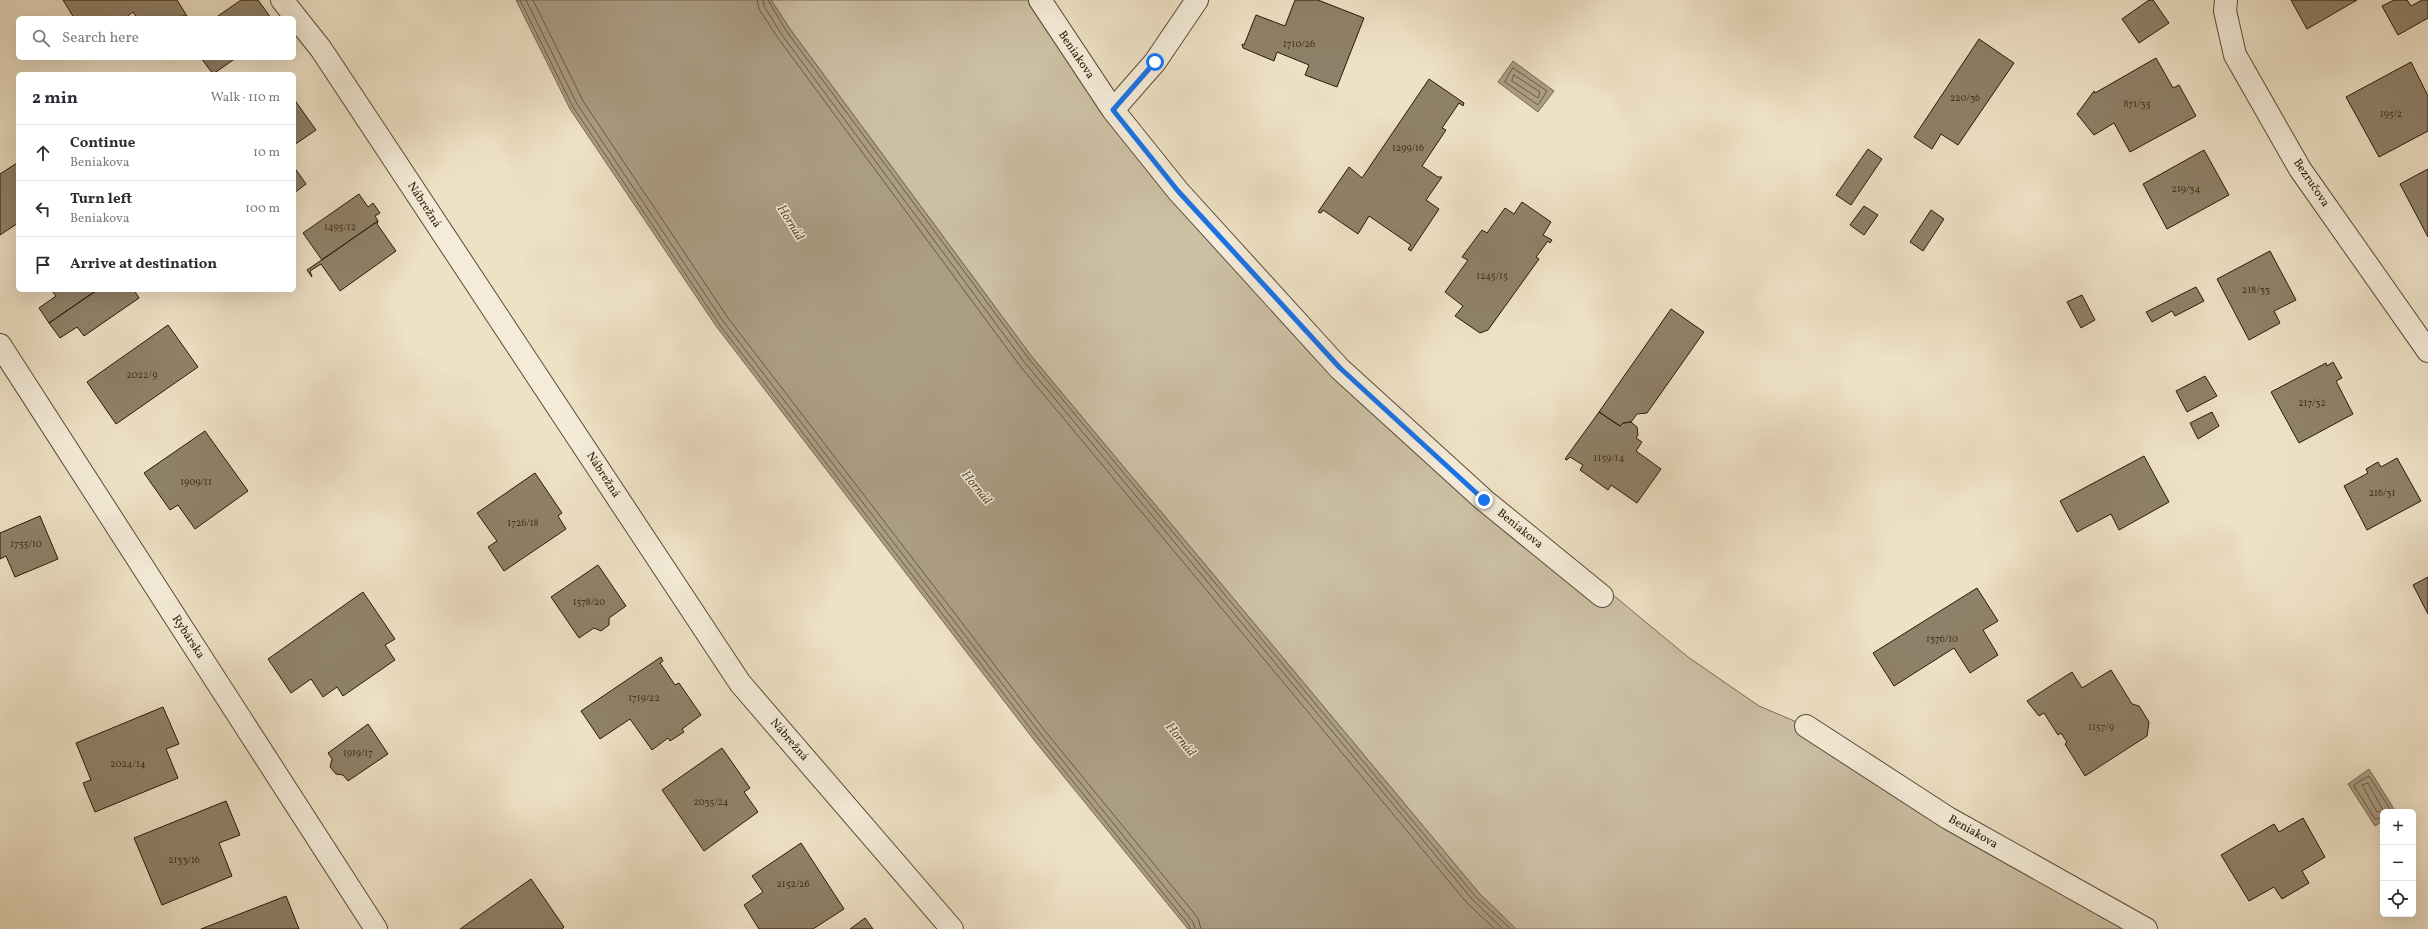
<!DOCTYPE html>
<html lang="en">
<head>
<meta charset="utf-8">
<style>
	:root { --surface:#fff; --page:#f2f2f3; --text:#2b2b33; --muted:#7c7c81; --line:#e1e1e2 }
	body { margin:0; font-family:Vollkorn,serif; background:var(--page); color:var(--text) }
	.controls { position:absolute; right:12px; bottom:12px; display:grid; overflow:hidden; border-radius:6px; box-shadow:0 4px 16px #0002 }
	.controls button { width:36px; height:36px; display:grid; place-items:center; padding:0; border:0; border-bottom:1px solid var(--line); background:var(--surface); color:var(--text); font:20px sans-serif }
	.stop { position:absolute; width:12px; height:12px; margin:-9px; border:3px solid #1a73e8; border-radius:50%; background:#fff }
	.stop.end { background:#1a73e8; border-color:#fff; box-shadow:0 1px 4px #0008 }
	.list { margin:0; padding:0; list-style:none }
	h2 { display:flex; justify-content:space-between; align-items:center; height:52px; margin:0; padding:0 16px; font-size:17px }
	h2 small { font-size:13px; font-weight:400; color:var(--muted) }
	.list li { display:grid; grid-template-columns:26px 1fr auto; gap:12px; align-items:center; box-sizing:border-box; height:56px; padding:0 16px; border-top:1px solid var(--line) }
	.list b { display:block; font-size:15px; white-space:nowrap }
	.list p { margin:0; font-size:13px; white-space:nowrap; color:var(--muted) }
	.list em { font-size:13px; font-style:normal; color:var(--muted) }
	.icon { flex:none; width:22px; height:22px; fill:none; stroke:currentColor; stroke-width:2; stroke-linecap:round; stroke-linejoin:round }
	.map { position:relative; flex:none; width:2428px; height:929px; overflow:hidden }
	.search { position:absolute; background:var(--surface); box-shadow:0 4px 16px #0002; left:16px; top:16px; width:280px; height:44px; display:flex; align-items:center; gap:10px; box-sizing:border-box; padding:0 14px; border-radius:6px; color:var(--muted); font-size:15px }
	.panel { position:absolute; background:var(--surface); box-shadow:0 4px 16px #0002; left:16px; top:72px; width:280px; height:220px; border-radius:6px }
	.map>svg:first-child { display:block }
	.green { fill:#ccbfa4; stroke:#7a6c54 }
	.water { fill:#ab9d84; stroke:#776851 }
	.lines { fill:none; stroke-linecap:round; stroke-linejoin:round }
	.shore { stroke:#6a5b44; stroke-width:1 }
	.building { fill:#8f8169; stroke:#281905 }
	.street-casing { stroke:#5a4b35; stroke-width:24 }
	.street { stroke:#f4ecd9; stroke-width:22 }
	.route { stroke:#1a73e8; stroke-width:5 }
	.labels { text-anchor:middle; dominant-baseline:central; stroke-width:3; stroke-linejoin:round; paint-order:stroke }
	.number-label { font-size:10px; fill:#42331e }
	.street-label { font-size:12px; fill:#281905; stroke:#f4ecd9 }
	.water-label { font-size:13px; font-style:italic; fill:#5c4e38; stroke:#f4ecd9 }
</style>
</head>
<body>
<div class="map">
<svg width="2428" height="929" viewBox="0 0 2428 929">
	<rect width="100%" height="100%" fill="#eee1c5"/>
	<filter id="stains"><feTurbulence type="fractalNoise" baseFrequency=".005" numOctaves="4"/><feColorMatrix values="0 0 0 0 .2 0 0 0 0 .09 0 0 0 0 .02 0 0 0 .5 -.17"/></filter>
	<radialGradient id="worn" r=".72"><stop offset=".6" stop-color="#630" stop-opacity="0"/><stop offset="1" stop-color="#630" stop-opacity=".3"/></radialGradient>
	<!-- green -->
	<path class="green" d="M771,0H1040L1113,110L1340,369L1688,657L1759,706L1806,726L2146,929H1516L1479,893L1032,357L790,29Z"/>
	<!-- water -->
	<path class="water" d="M516,0H771L790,29L1032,357L1479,893L1516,929H1188L1034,740L716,326L570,109Z
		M1513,61L1554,91L1538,112L1498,82Z
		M2369,769L2396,812H2383V821L2375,826L2348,784Z"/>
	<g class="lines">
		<!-- shore -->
		<path class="shore" d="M520,0L573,107L719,324L1037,737L1189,925L1190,929
			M526,0L577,104L723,321L1041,734L1193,922L1195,929
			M533,0L583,101L728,318L1045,731L1198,918L1201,929
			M757,0L759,9L778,38L1020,366L1467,903L1495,929
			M763,0L764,6L782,35L1025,363L1472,899L1503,929
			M768,0L787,32L1029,359L1475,896L1511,929
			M1513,68L1547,91L1538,105L1505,82Z
			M1514,75L1540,92L1538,98L1512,81Z
			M2383,812H2377L2362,785L2368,783L2384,812
			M2383,818L2375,819L2354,786L2355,784L2369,776L2392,812"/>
	</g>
	<!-- building -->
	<path class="building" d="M63,0H177L187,16L137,18L133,12L125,18H74Z
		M241,0H258L271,18H215Z
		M1295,0H1318L1364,18L1337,87L1305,75L1309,65L1277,52L1274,61L1243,48L1242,44L1244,45L1256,15L1285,26Z
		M2149,0H2153L2169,23L2139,43L2122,19Z
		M2291,0H2357L2307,29Z
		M2394,0H2407L2411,6L2422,0H2428V18L2398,35L2382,6Z
		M1979,39L2014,63L1958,145L1941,134L1932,149L1914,137Z
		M201,58H236L213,74Z
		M2156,58L2173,88L2179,85L2196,116L2130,152L2114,123L2094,135L2077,114L2094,91L2095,93Z
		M2411,62L2428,96V131L2379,157L2346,97Z
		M1429,79L1464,103L1463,106L1459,103L1442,128L1446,130L1422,166L1438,177H1442L1426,200L1439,209L1411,251L1408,249L1411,245L1369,216L1358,234L1323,210L1321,213L1318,212L1349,167L1362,178Z
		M294,99L316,130L294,145Z
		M1868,149L1882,159L1851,205L1836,195Z
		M2204,150L2229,195L2167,229L2143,184Z
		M17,163L18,223L0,235V174Z
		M294,167L306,184L294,193Z
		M2428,169V237L2400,184Z
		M359,194L368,207L373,203L380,213L375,216L378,221L322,260L303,233Z
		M1522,202L1551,222L1543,235L1552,240L1550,243L1548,241L1536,257L1539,259L1488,330L1480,333L1455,316L1463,306L1445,292L1468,260L1462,257L1482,230L1487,233L1505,208L1514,214Z
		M1864,206L1878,215L1864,235L1850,225Z
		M1931,210L1944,219L1923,251L1910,242Z
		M378,221L377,224L396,251L340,291L321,264L310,271L312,277L307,270Z
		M2270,251L2296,300L2274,311L2280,323L2249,340L2217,279Z
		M2196,287L2204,301L2175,316L2172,311L2152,322L2146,312Z
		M51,290H97L49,323L39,308L56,296Z
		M97,290H134L139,298L84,336L77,327L60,338L49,323Z
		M2082,295L2095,320L2081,328L2067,302Z
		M1671,309L1704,332L1647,413L1637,414L1631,422L1623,423L1620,426L1599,412Z
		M168,325L198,367L116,424L87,382Z
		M2333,362L2342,378L2336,381L2353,414L2299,443L2271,392L2326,363L2327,366Z
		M2205,376L2217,396L2187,412L2176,391Z
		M1599,412L1620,426L1623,423L1631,422L1637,427L1638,435L1636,438L1642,442L1636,451L1661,469L1637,503L1611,485L1608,490L1580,470L1583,465L1570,457L1567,460L1565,459Z
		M2212,412L2219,426L2198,439L2190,423Z
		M205,431L248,491L195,529L178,505L170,510L144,473Z
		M2144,456L2169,502L2119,530L2111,514L2077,532L2060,501Z
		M2397,458L2421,501L2367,530L2344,486L2368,473L2366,469L2378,462L2381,467Z
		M535,473L562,513L558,516L566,529L504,571L488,547L497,541L477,513Z
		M40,516L58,559L15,577L6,556L0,559V533Z
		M598,565L626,606L609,618V625L601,631L594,628L579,638L551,597Z
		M2428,577V614L2413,585Z
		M1977,588L1998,621L1983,630L1998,655L1970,673L1954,648L1894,686L1873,653Z
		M363,592L395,639L385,645L395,660L343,696L337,687L323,697L311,679L291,693L268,659Z
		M661,657L663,661L660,663L675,685L679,683L701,715L682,729L684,732L670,741L668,738L652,750L630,719L600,739L581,711Z
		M2111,670L2132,704L2139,706L2149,722L2147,736L2085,776L2065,744L2067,742L2061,733L2058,735L2044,713L2039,716L2027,701L2072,672L2082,688Z
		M163,707L179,744L166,749L178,778L95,812L83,783L91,780L76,743Z
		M368,724L388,754L348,781L343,775L336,774L330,767L332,759L328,753Z
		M722,748L750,788L744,792L758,812L704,851L662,790Z
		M226,801L240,835L219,843L232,876L162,905L134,838Z
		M2303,818L2325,857L2302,871L2309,883L2282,899L2274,887L2249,901L2221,855L2274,824L2279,832Z
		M801,843L844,909L813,929H759L744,905L763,892L752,876Z
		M531,879L564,927L562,929H460Z
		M286,896L299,929H201Z
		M865,918L873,929H850Z"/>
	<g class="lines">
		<!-- street casing -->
		<g class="street-casing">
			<path id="street" d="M282,0L321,49L740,683L952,929
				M1040,0L1113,110L1155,62L1197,0
				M2226,0L2225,11L2235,55L2300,169L2428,351
				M1113,110L1178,191L1340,369L1484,500L1602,596
				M0,345L376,929
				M1806,726L1948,818L2146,929"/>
		</g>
		<!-- street -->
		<use href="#street" class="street"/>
	</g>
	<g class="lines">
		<!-- route -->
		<path class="route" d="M1155,62L1113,110L1178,191L1340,368L1484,500"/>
	</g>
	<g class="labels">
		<!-- number labels -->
		<g class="number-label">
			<text x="1299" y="44">1710/26</text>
			<text x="1965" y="98">220/36</text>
			<text x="2137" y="104">871/35</text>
			<text x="2391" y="114">195/2</text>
			<text x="1408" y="148">1299/16</text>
			<text x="2186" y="189">219/34</text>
			<text x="340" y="227">1495/12</text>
			<text x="1492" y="276">1245/15</text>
			<text x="2256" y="290">218/33</text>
			<text x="142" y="375">2022/9</text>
			<text x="2312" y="403">217/32</text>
			<text x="1609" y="458">1159/14</text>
			<text x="196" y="482">1909/11</text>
			<text x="2382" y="493">216/31</text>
			<text x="523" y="523">1726/18</text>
			<text x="26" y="544">1755/10</text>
			<text x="589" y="602">1578/20</text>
			<text x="1942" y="639">1376/10</text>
			<text x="644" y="698">1719/22</text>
			<text x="2101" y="727">1157/9</text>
			<text x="358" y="753">1919/17</text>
			<text x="128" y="764">2024/14</text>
			<text x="711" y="802">2035/24</text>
			<text x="184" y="860">2133/16</text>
			<text x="793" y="884">2152/26</text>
		</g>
		<!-- street labels -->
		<g class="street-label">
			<text transform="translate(1076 55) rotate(56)">Beniakova</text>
			<text transform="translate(2311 183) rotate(56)">Bezručova</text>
			<text transform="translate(424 205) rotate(57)">Nábrežná</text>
			<text transform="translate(603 475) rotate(57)">Nábrežná</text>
			<text transform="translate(1520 529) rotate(39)">Beniakova</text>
			<text transform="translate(188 637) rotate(57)">Rybárska</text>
			<text transform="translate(789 740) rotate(49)">Nábrežná</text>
			<text transform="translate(1973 832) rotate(30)">Beniakova</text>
		</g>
		<!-- water labels -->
		<g class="water-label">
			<text transform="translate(790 223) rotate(58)">Hornád</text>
			<text transform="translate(976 488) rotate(51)">Hornád</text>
			<text transform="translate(1180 740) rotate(51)">Hornád</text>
		</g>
	</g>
	<rect width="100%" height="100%" filter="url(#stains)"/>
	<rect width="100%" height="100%" fill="url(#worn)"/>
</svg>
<div class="controls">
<button>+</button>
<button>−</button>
<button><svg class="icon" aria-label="locate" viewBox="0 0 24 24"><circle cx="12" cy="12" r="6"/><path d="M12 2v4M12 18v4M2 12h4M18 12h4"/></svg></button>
</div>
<div class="stop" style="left:1155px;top:62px"></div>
<div class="stop end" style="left:1484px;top:500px"></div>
<div class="search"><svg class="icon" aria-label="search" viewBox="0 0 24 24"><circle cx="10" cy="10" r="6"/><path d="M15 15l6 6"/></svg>Search here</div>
<section class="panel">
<h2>2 min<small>Walk · 110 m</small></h2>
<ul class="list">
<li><svg class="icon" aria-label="ahead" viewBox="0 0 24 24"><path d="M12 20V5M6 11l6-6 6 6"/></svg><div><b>Continue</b><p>Beniakova</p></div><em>10 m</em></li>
<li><svg class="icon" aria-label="left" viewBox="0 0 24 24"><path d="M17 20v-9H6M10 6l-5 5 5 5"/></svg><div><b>Turn left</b><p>Beniakova</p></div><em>100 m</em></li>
<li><svg class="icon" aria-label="arrive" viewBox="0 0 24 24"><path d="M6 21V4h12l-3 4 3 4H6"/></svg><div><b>Arrive at destination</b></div></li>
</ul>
</section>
</div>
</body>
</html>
